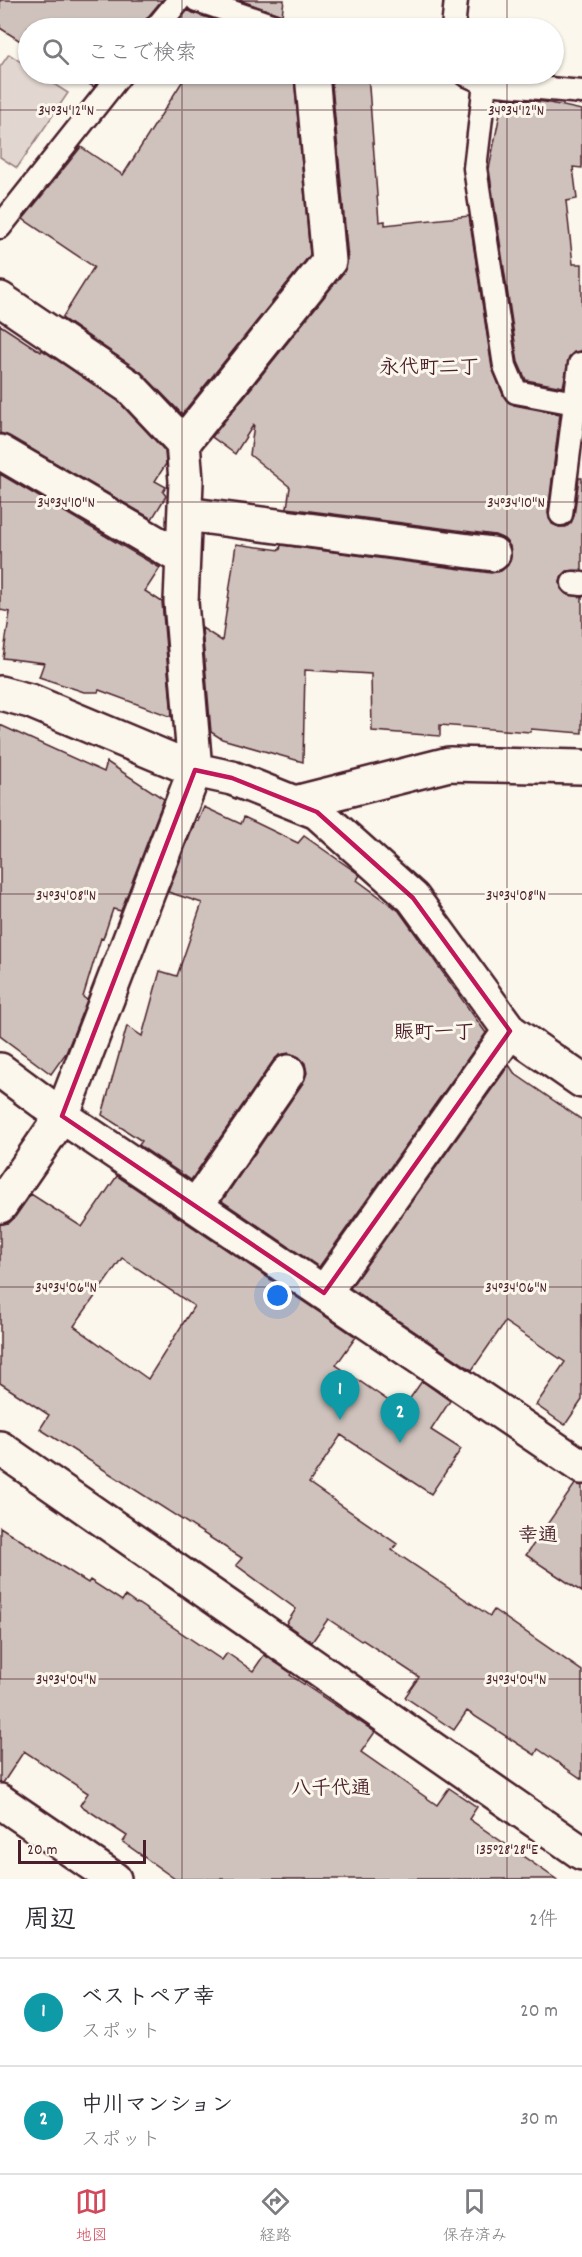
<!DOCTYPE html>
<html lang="ja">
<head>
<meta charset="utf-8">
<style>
	:root { --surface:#fff; --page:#f2f2f3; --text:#2b2b33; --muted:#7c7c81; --line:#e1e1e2; --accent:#d1495b }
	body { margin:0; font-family:Dekko,"Klee One",sans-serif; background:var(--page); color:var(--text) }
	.scale { position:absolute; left:18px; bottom:15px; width:128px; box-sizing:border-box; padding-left:6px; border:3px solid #4a1f2b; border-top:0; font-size:16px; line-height:21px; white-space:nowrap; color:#4a1f2b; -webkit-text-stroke:4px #fbf7ec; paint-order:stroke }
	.you { position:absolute; left:278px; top:1296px; width:21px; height:21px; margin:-15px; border:4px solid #fff; border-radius:50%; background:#1a73e8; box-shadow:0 0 0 9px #1a73e833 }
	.badge { display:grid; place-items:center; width:39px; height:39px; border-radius:50%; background:var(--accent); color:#fff; font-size:20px; font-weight:700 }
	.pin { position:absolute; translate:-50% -50px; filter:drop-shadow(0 2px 3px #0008) }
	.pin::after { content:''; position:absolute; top:32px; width:21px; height:18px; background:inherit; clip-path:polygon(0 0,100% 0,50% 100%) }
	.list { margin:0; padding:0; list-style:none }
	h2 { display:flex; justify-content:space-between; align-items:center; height:78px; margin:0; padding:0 24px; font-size:26px }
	h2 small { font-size:20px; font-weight:400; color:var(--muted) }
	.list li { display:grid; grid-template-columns:39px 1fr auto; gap:18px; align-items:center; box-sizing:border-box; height:108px; padding:0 24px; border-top:2px solid var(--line) }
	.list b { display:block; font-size:22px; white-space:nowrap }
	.list p { margin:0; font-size:20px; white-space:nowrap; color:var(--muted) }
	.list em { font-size:20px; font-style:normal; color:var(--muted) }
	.icon { flex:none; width:33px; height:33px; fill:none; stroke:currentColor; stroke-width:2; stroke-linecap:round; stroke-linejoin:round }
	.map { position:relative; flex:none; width:582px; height:1879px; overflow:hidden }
	.search { position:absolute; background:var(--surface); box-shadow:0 2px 4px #0004; left:18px; right:18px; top:18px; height:66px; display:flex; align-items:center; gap:15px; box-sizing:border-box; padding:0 21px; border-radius:33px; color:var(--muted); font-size:22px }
	.sheet { height:294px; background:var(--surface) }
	nav { display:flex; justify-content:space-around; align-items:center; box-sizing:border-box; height:84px; border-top:2px solid var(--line); background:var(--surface); font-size:16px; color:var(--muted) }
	nav a { display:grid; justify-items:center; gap:3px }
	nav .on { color:var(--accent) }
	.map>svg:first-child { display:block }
	.green { fill:#e2d7d0; stroke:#967b7e; stroke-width:1.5 }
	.building { fill:#cfc2bc; stroke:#4a1f2b; stroke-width:1.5; fill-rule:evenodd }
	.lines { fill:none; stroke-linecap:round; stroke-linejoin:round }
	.service-casing { stroke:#4a1f2b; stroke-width:27 }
	.minor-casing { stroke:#4a1f2b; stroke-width:38 }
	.service { stroke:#fbf7ec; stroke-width:22 }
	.minor { stroke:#fbf7ec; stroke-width:33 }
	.marked { fill:none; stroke:#c2185b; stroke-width:4.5; stroke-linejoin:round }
	.ticks { fill:none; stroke:#4a1f2b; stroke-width:1.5; stroke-opacity:0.45 }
	.labels { text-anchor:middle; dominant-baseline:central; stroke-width:6; stroke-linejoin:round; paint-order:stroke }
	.neighbourhood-label { font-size:20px; font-weight:bold; fill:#4a1f2b; stroke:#fbf7ec }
	.ticks-label { font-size:15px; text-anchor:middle; fill:#4a1f2b; stroke:#fbf7ec; stroke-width:6; stroke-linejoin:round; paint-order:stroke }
</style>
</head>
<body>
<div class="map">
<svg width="582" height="1879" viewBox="0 0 582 1879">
	<rect width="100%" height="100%" fill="#fbf7ec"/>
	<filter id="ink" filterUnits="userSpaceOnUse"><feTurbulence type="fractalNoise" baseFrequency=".0167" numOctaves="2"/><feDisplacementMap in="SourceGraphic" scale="12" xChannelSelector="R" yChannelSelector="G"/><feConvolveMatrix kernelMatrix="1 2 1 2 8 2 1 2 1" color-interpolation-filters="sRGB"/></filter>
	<g filter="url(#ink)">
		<!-- green -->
		<path class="green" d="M9,54L28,67V74H38L68,93L17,168L0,157V67Z"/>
		<!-- building -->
		<path class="building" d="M0,0H162L146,19L143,28H28V46L0,28Z
			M239,0H284L282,15Z
			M188,10L193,13L239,28H173Z
			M72,74H102L94,87Z
			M187,74H294L310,255L182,414L141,372L62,318L94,267L23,219L81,147L123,175Z
			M331,74H368L379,222L385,221V225L469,216L492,368L504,397L514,405L560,414L548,513L552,524L559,527H566L571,523L574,516L579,478H582V570L567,571L562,576L560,582L561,589L566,594L582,597V733L531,729L530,732L440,725V736L372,731L371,674L305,670L303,762L222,739L211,732L202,628L222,641L236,544L280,550L281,545L491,573L501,571L508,565L511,557L510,546L504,539L495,535L287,508L290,487L250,455L254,424L235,454L212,437L344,272L348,259Z
			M503,98L545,102L582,110V168L573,167L577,199L566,201L573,264H582V351L574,352L569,357L563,387L526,380L518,362L489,169Z
			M0,325L41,352L42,350L118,401L165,451L166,464L155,481L166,487L163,492L166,496L152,519L9,436L0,433Z
			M0,474L160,568L145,591L162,602L172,717L99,690L98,692H84L39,677L44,663L3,658L10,612L0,610Z
			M0,725L104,772L107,762L164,799L121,911L113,909L103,939L101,938L83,997L87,1000L66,1053L51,1074L0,1036Z
			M204,807L241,824L244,817L298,843L304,836L360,875L357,880L399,911L486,1033L319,1267L222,1201L303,1083L307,1073L305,1063L299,1057L289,1053L279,1055L273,1061L191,1180L139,1145L142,1141L102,1115L127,1026L142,1036L160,971L177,976L202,903L168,892L196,820L198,821Z
			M509,1065L515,1074L582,1120V1400L565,1425L536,1405L565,1362L505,1322L472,1370L350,1288Z
			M117,1176L356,1337L336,1365L402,1410L422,1381L450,1401L431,1430L461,1449L431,1494L341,1435L309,1483L397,1544L392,1550L490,1616L494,1610L582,1671V1779L538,1749L535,1755L467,1711L454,1730L405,1697L419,1677L363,1640L361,1641L328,1619L312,1642L286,1624L296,1609L236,1565L242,1558L40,1429L49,1415L0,1383V1224L9,1223L15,1217L31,1194L82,1227ZM122,1258L194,1306L148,1379L74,1326Z
			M575,1484L582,1486V1592L526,1555Z
			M0,1527L88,1583L90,1580L122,1601L125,1596L136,1604L137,1603L222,1660L227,1653L253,1671L264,1655L291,1673L290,1675L375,1732L361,1752L437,1805L449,1788L477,1807L469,1819L556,1879H175L123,1842L127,1836L80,1805L88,1793L24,1751L3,1783L0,1782Z"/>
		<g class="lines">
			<!-- service casing -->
			<g class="service-casing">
				<path id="service" d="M197,0L280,28
					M156,28L179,0
					M453,28L456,0
					M465,74L485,83L582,92
					M485,83L475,168L505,366L516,392L575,403
					M0,227L121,74
					M561,514L580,364H582
					M573,583L582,584"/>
			</g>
			<!-- minor casing -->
			<g class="minor-casing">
				<path id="minor" d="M0,299L130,387L183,443L186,481L181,602L195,770L62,1116L0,1206
					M183,443L329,261L312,74
					M0,452L182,558
					M185,514L493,554
					M0,693L30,701L195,770L232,778L317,812L413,898L510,1031L582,1081
					M295,803L449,764L582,767
					M0,1070L62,1116L582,1467
					M196,1206L288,1072
					M324,1293L510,1031
					M0,1448L582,1853
					M0,1801L114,1879"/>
			</g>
			<!-- service -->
			<use href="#service" class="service"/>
			<!-- minor -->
			<use href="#minor" class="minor"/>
		</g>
	</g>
	<!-- marked area -->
	<path class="marked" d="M195,770L232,778L317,812L413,898L510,1031L324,1293L62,1116Z"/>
	<!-- ticks -->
	<path class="ticks" d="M182,0V28M507,0V28M182,74V1879M507,74V1879M0,110H582M0,502H582M0,894H582M0,1287H582M0,1679H582"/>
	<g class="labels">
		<!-- neighbourhood labels -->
		<g class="neighbourhood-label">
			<text x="429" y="369">永代町二丁</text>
			<text x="434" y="1034">賑町一丁</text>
			<text x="538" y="1537">幸通</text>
			<text x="331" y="1790">八千代通</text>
		</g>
	</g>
	<g class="ticks-label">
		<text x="66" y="115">34°34'12"N</text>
		<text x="516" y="115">34°34'12"N</text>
		<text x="66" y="507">34°34'10"N</text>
		<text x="516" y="507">34°34'10"N</text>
		<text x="66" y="900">34°34'08"N</text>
		<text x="516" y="900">34°34'08"N</text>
		<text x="66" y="1292">34°34'06"N</text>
		<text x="516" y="1292">34°34'06"N</text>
		<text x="66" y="1684">34°34'04"N</text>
		<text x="516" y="1684">34°34'04"N</text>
		<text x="507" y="1854">135°28'28"E</text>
	</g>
</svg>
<div class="scale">20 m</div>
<div class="you"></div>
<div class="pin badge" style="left:340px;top:1420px;background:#0f9aa8">1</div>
<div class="pin badge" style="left:400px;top:1443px;background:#0f9aa8">2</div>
<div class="search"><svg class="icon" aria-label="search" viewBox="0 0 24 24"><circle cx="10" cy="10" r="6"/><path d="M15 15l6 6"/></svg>ここで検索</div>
</div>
<section class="sheet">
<h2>周辺<small>2件</small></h2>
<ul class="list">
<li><span class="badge" style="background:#0f9aa8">1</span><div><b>ベストペア幸</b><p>スポット</p></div><em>20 m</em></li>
<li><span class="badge" style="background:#0f9aa8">2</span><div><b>中川マンション</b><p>スポット</p></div><em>30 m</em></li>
</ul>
</section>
<nav>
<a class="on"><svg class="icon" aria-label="map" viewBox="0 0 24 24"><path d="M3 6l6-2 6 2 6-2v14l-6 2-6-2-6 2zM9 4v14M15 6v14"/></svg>地図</a>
<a><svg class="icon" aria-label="directions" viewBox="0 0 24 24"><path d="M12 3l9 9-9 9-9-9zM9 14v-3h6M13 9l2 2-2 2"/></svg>経路</a>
<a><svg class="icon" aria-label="saved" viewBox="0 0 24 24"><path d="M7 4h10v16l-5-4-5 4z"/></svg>保存済み</a>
</nav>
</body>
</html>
